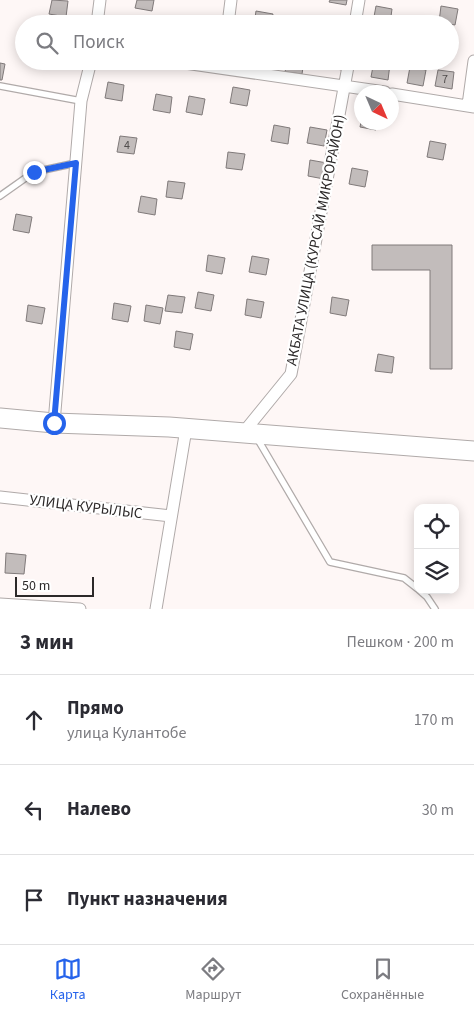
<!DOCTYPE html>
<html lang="ru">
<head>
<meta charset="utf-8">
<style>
	:root { --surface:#fff; --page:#f7f7f7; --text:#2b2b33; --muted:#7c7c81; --line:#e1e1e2; --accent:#2563eb }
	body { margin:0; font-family:"Source Sans 3",sans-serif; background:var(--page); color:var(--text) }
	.controls { position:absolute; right:15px; bottom:15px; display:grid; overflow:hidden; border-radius:10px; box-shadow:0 2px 12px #0003 }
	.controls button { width:45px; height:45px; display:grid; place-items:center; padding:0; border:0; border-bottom:1px solid var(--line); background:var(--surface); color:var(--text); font:25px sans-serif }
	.compass { position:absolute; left:354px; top:85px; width:45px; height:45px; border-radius:50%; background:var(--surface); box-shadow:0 2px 12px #0003; rotate:136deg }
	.scale { position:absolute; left:15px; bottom:12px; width:79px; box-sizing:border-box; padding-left:5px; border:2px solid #2c2929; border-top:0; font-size:14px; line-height:18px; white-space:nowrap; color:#2c2929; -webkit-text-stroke:4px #fff; paint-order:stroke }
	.stop { position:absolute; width:15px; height:15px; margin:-11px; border:4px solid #2563eb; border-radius:50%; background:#fff }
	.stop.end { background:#2563eb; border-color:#fff; box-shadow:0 1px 5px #0008 }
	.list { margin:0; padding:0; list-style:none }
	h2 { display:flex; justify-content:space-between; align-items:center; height:65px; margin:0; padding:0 20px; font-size:21px }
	h2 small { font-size:16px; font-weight:400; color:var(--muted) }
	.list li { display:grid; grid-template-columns:32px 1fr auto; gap:15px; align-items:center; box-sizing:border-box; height:90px; padding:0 20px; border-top:1px solid var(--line) }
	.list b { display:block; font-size:19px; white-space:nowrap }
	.list p { margin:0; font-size:16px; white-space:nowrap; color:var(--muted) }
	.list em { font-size:16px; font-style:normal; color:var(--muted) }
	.icon { flex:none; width:28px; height:28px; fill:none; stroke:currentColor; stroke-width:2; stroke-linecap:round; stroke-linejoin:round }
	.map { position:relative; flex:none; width:474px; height:609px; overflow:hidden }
	.search { position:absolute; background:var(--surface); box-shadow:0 2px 12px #0003; left:15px; right:15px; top:15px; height:55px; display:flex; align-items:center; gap:12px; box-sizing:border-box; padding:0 18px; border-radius:28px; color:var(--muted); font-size:19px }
	.sheet { height:335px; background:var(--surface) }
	nav { display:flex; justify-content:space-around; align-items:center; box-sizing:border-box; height:70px; border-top:1px solid var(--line); background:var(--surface); font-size:14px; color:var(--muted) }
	nav a { display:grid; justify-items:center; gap:2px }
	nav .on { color:var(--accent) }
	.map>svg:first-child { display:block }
	.building { fill:#c2bcbb; stroke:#807a7a }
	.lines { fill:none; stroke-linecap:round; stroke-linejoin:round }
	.service-casing { stroke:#b0aaa9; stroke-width:8 }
	.minor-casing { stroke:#b0aaa9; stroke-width:13 }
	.trunk-casing { stroke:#b0aaa9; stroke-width:21 }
	.service { stroke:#fff; stroke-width:5.5 }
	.minor { stroke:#fff; stroke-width:11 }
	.trunk { stroke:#fff; stroke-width:19 }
	.route { stroke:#2563eb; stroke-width:6 }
	.labels { text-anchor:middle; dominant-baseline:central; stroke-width:4.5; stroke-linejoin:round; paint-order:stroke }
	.number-label { font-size:12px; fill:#524e4e }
	.street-label { font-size:15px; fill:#2c2929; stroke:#fff }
</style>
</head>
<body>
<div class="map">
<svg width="474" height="609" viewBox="0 0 474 609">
	<rect width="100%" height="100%" fill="#fef7f6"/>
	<!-- building -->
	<path class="building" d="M52,0L68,1L66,17L49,14Z
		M137,0H154L152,11L135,8Z
		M330,0H347L346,5L329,2Z
		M376,6L392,9L390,24L373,22Z
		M441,6L458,9L455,25L439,22Z
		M256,11L273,14L271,24H254Z
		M328,21L344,24H327Z
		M287,61H304L302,74L285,72Z
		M326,61H343L342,70L325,67Z
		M374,61L390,64L388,80L371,77Z
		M0,63L5,64L2,80H0Z
		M410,67L426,70L423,86L407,83Z
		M438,70L454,72L452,89L435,86Z
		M108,82L124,85L122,101L105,98Z
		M233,87L250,90L247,106L230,103Z
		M156,94L172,97L170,113L153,110Z
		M189,96L205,99L202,115L186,112Z
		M362,117V122H377L376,130L360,127Z
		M274,125L290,128L288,144L271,141Z
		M310,127L327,130L324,146L307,143Z
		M120,136L137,138L134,154L117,152Z
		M430,141L446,144L443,160L427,157Z
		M228,152L245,154L242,170L226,168Z
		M310,160L327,163L324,179L308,176Z
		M352,168L368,171L365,187L349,184Z
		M168,181L185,183L182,199L166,197Z
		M141,196L157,199L155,215L138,212Z
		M16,214L32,217L29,233L13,230Z
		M372,245H452V369H430V270H372Z
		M208,255L225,258L222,274L206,271Z
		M252,256L269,259L266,275L249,272Z
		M198,292L214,295L211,311L195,308Z
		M168,295L185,297L182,313L165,311Z
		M332,297L349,300L346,316L330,313Z
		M247,299L264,302L261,318L245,315Z
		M114,303L131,306L128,322L112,319Z
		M28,305L45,308L42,324L26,321Z
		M146,305L163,308L160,324L144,321Z
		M176,331L193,334L190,350L174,347Z
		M378,354L394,357L392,373L375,371Z
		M6,553L26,555L24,574L5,573Z"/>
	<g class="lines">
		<!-- service casing -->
		<g class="service-casing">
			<path id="service" d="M0,86L81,101
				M0,196L34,172L76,163
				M257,438L330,562L404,578L418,589
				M419,590L427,597L435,609"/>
		</g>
		<!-- minor casing -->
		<g class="minor-casing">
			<path id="minor" d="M97,24L100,0
				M228,24L231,0
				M355,24L359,0
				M171,61L385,92
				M392,94L474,107
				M468,105L474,61
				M54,423L81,101L91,61
				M243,433L291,374L349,61
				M0,497L171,516
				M0,604L80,609
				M156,609L186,429"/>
		</g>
		<!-- trunk casing -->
		<g class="trunk-casing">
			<path id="trunk" d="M0,418L54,423L169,427L474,451"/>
		</g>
		<!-- service -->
		<use href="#service" class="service"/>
		<!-- minor -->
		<use href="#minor" class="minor"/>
		<!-- trunk -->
		<use href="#trunk" class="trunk"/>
	</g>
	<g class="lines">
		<!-- route -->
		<path class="route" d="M34,172L76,163L54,423"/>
	</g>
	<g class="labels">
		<!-- number labels -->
		<g class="number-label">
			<text x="445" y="79">7</text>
			<text x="127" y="145">4</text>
		</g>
		<!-- street labels -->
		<g class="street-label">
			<text transform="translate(316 240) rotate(-79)">АКБАТА УЛИЦА (КУРСАЙ МИКРОРАЙОН)</text>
			<text transform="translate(86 507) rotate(7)">УЛИЦА КУРЫЛЫС</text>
		</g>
	</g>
</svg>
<div class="controls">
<button><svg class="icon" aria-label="locate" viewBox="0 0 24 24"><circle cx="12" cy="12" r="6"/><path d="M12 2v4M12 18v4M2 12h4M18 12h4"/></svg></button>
<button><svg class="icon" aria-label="layers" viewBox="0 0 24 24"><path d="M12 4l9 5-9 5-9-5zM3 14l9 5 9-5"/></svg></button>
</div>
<svg class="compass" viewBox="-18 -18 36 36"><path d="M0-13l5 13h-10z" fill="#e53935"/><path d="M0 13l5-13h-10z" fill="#7c7c81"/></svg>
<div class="scale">50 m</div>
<div class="stop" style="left:54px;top:423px"></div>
<div class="stop end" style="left:34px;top:172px"></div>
<div class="search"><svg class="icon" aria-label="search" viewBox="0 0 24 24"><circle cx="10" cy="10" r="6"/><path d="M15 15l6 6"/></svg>Поиск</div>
</div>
<section class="sheet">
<h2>3 мин<small>Пешком · 200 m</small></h2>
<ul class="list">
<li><svg class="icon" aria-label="ahead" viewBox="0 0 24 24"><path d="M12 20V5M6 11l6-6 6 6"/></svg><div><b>Прямо</b><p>улица Кулантобе</p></div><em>170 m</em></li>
<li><svg class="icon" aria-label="left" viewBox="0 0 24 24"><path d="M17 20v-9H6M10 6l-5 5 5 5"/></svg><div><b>Налево</b></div><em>30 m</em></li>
<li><svg class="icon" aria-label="arrive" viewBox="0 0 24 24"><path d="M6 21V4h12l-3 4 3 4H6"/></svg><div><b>Пункт назначения</b></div></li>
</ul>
</section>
<nav>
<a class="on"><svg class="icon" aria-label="map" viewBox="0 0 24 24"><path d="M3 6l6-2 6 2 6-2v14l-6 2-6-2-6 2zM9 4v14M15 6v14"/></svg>Карта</a>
<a><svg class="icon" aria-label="directions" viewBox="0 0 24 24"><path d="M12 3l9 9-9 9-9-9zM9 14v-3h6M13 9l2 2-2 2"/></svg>Маршрут</a>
<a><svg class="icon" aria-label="saved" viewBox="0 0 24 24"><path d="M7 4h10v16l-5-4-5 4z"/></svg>Сохранённые</a>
</nav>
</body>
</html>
